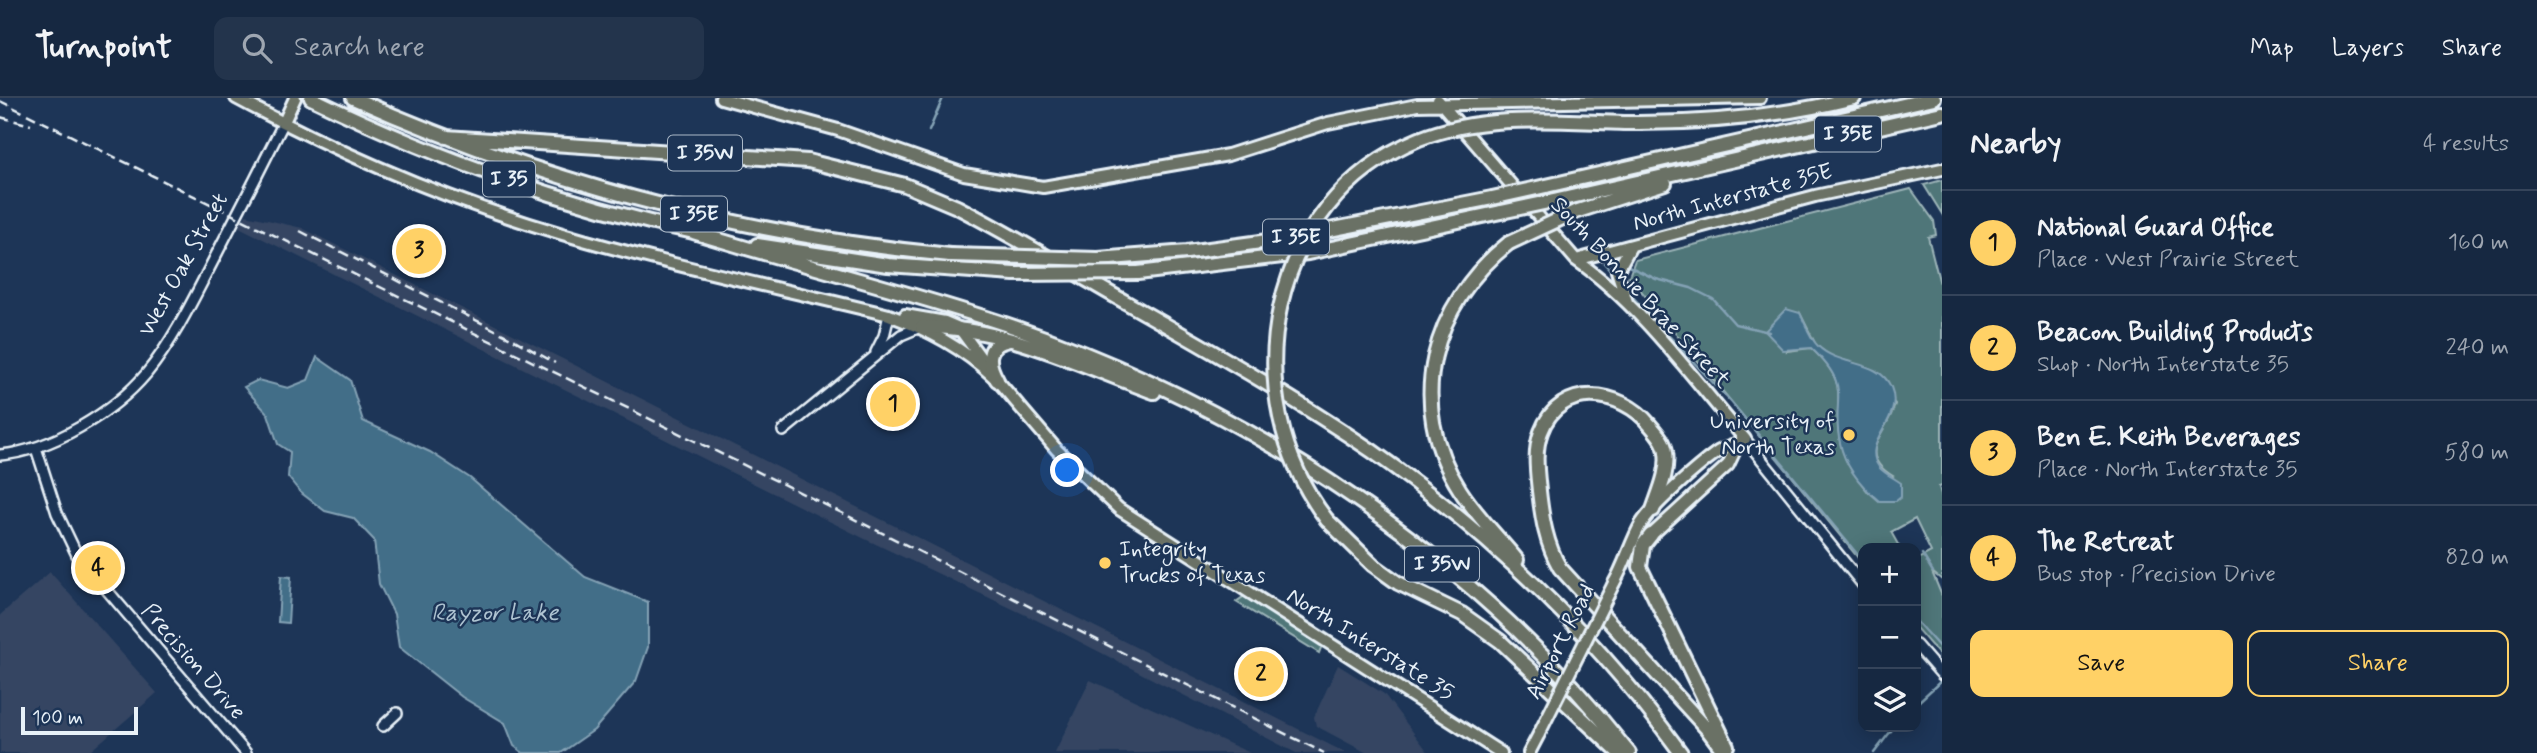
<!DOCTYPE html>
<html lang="en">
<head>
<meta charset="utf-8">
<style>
	:root { --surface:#162841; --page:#23344c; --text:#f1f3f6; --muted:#9ea6b1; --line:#35445a; --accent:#ffd166 }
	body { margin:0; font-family:Mynerve,sans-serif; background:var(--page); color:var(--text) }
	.controls { position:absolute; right:21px; bottom:21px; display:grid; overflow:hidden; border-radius:14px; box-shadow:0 4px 18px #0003 }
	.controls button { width:63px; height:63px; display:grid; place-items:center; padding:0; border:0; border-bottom:2px solid var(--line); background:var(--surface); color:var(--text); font:35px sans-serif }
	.scale { position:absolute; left:21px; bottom:18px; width:117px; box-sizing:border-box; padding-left:7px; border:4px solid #e8f1f8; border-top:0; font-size:19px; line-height:24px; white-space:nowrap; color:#e8f1f8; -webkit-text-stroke:5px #1d3557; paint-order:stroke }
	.you { position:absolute; left:1068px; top:373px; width:24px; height:24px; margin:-18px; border:5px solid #fff; border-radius:50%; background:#1a73e8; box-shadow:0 0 0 10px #1a73e833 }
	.badge { display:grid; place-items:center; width:46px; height:46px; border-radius:50%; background:var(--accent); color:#111; font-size:23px; font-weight:700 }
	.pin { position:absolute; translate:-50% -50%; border:4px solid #fff; box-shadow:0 2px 7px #0006 }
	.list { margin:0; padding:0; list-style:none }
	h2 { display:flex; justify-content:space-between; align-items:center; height:91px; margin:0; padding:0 28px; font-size:30px }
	h2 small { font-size:23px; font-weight:400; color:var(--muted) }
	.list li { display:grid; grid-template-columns:46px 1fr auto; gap:21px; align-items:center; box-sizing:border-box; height:105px; padding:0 28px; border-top:2px solid var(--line) }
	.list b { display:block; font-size:26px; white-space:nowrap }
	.list p { margin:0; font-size:23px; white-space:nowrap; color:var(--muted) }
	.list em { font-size:23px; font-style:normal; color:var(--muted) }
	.actions { display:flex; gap:14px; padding:21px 28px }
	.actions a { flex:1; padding:16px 0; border:2px solid var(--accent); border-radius:14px; text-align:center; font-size:24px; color:var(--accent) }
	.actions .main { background:var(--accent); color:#111 }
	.icon { flex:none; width:38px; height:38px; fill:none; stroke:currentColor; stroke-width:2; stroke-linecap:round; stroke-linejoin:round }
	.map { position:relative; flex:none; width:1942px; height:655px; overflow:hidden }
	header { display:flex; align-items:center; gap:42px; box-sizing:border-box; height:98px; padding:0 35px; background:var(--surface); border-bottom:2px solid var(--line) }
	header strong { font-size:33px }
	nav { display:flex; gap:38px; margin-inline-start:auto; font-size:24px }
	.search { width:490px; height:63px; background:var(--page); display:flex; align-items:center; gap:18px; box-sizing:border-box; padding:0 24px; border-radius:14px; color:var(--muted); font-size:26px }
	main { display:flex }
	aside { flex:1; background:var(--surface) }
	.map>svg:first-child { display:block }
	.built { fill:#344562 }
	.green { fill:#4f7679; stroke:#9cb4b8; stroke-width:2; fill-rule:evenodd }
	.water { fill:#426e88; stroke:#84a2b5; stroke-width:2 }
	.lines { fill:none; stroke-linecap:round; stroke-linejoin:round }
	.stream { stroke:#84a2b5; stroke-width:2.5 }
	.minor-casing { stroke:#e8f1f8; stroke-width:14 }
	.major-casing { stroke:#e8f1f8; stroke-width:16 }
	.highway-casing { stroke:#e8f1f8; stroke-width:18 }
	.minor { stroke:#1d3557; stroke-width:9 }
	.major { stroke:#6a7165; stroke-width:10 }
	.highway { stroke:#6a7165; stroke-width:12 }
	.rail { stroke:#e8f1f8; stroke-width:2.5; stroke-dasharray:10 5; stroke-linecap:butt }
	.major-bridge-casing { stroke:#e8f1f8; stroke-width:16; stroke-linecap:butt }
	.highway-bridge-casing { stroke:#e8f1f8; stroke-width:18; stroke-linecap:butt }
	.major-bridge { stroke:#6a7165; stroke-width:10 }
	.highway-bridge { stroke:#6a7165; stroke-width:12 }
	.poi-dot { fill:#ffd166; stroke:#1d3557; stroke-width:2.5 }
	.labels { text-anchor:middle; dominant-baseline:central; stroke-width:5; stroke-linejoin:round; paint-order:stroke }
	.shield { fill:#1d3557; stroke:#abb9c8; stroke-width:2 }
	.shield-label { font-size:21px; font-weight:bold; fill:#e8f1f8 }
	.street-label { font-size:23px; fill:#e8f1f8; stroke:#1d3557 }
	.poi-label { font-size:23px; fill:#e8f1f8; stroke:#1d3557; text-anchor:end }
	.water-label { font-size:24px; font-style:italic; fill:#aec3d1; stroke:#1d3557 }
</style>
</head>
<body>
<header>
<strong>Turnpoint</strong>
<div class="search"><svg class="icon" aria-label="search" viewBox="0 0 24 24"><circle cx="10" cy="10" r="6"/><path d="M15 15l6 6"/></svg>Search here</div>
<nav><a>Map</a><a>Layers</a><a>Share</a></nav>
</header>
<main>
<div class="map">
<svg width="1942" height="655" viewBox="0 0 1942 655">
	<rect width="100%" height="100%" fill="#1d3557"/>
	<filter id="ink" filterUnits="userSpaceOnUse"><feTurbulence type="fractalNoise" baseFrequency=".0143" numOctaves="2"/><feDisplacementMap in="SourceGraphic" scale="14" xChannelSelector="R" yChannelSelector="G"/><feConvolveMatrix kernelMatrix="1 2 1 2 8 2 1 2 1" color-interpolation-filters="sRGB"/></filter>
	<g filter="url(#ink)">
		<!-- built -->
		<path class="built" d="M246,117L302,130L1346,655H1296L1051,529L865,441L239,129Z
			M50,474L157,595L88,655H0V517Z
			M1338,567L1384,596L1429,655H1367L1316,628L1314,619Z
			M1090,582L1250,655H1055Z"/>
		<!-- green -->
		<path class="green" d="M1942,82V116L1924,87Z
			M1911,91L1934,123L1936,137L1928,139L1942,194V388L1939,389L1942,400V482L1932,474L1942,498V560L1916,530V462L1931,454L1915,421L1891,434L1900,450H1863V466L1629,178L1635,162ZM1800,215L1816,247L1830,258L1866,269L1895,306C1888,335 1854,355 1893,378L1869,395C1856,379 1844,364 1840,343C1831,298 1854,290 1811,250L1787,253Z
			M1246,497L1320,543L1322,547L1319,555L1236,504Z"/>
		<!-- water -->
		<path class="water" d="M1786,211L1800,215C1805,225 1810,241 1818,248C1839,269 1879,261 1891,289C1905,322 1860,343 1879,369C1884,375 1894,380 1901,385V399L1896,403H1879C1861,388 1845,369 1840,345C1830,300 1855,291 1811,250L1783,252L1765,233Z
			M317,259L350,282L363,323L430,354L470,380L585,479L648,504V549L636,583L594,632L561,655H523L514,648L505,625L462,599L399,549L394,516L379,486L374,442L353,420L325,413L300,394L288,379L290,354L278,346L268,316L244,289L258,282L288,290L308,282Z
			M281,478L291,479L288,525L278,524Z"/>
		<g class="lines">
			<!-- stream -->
			<path class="stream" d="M929,33L943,0
				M1604,165L1614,176
				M1624,166L1656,181L1691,190L1713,201L1735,226L1769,234
				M1629,195L1732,305L1863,463
				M1922,456L1933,474
				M1916,523L1942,552
				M1916,606L1942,582
				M1874,655L1894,629"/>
			<!-- minor casing -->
			<g class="minor-casing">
				<path id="minor" d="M876,254L884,238L889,217
					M783,333L901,237L920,229
					M1745,341L1863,487
					M36,350L57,415L77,457L246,655
					M0,357C50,353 114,314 146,276C173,243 192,204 211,167C236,119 260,72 284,24
					M1916,547L1942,577
					M383,628L397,615"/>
			</g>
			<!-- major casing -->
			<g class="major-casing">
				<path id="major" d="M236,0C338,55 447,102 559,135C667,167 779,190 889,217C929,232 963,250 995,280
					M721,0L838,32L964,76L1043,89L1228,57L1328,25L1417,7L1760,0
					M1438,2L1576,162C1642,208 1693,281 1745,341C1736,349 1726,348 1716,355C1698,368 1653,407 1641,426C1631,443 1625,466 1614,485
					M284,24L295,0
					M1576,162L1815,98L1942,71
					M1627,204L1617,173L1631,148
					M905,217L945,224L959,230L997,282L1057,352L1119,411L1501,655
					M1647,441L1728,367L1737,348
					M1529,655L1539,636"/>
			</g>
			<!-- highway casing -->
			<g class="highway-casing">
				<path id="highway" d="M311,0C433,59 565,107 698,135
					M353,0C544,85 742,137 950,157
					M1624,25C1701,26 1778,19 1854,0
					M446,39L808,63L905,87L957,109C1015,139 1071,173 1127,205C1210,252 1293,299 1372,353C1490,436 1596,538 1681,655
					M1546,88L1934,0
					M1558,102L1942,15
					M1575,114L1665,85
					M693,134C799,167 908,193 1014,229C1253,312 1471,455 1629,655
					M1509,145C1432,206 1404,305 1460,392C1476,417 1498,439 1517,462
					M757,147L888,167L1014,176
					M1098,161L1187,154L1283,141L1492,100
					M1138,175L1308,155L1501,114
					M922,229C1004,228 1079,267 1154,294
					M997,282C987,265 985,246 1009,242
					M1653,412C1659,394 1669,373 1666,354C1665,344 1657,335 1650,327C1621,291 1560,283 1541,334C1534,353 1537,373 1539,393C1542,420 1546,446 1560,470L1707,631L1725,655
					M1327,422L1373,467L1398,485L1462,516L1500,543L1619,655
					M1651,437L1643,447L1640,469L1727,648"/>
			</g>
			<!-- minor -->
			<use href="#minor" class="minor"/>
			<!-- major -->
			<use href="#major" class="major"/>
			<!-- highway -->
			<use href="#highway" class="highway"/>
			<!-- rail -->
			<path class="rail" d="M0,3L844,416L1324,655
				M0,19L31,27
				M300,133L511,240L555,265"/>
			<!-- major-bridge casing -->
			<g class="major-bridge-casing">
				<path id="major-bridge" d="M1539,636L1614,485"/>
			</g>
			<!-- highway-bridge casing -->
			<g class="highway-bridge-casing">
				<path id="highway-bridge" d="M1492,100L1546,88
					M1501,114L1558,102
					M1509,145L1575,114
					M950,157L1098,161
					M1014,176L1138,175
					M1327,422C1232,298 1267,103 1419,41C1484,15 1556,23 1624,25"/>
			</g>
			<!-- major-bridge -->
			<use href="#major-bridge" class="major-bridge"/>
			<!-- highway-bridge -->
			<use href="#highway-bridge" class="highway-bridge"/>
		</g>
	</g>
	<!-- markers -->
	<g class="poi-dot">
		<circle cx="1849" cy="337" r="7"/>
		<circle cx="1105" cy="465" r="7"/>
	</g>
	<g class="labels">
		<!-- shield labels -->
		<g class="shield">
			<rect x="1815" y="18.5" width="66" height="35" rx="5"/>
			<rect x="668" y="37.5" width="74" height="35" rx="5"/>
			<rect x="483" y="63.5" width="52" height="35" rx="5"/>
			<rect x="661" y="98.5" width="66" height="35" rx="5"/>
			<rect x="1263" y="121.5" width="66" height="35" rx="5"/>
			<rect x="1405" y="448.5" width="74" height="35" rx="5"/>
		</g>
		<g class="shield-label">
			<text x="1848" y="36">I 35E</text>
			<text x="705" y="55">I 35W</text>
			<text x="509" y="81">I 35</text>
			<text x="694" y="116">I 35E</text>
			<text x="1296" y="139">I 35E</text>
			<text x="1442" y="466">I 35W</text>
		</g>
		<!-- street labels -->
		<g class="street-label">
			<text transform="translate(1733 100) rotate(-15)">North Interstate 35E</text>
			<text transform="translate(184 167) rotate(-61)">West Oak Street</text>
			<text transform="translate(1640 195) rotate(47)">South Bonnie Brae Street</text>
			<text transform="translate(1561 544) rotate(-63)">Airport Road</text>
			<text transform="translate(1370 547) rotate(32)">North Interstate 35</text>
			<text transform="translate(193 564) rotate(49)">Precision Drive</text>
		</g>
		<!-- poi labels -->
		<g class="poi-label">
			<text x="1835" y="324">University of<tspan x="1835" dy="26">North Texas</tspan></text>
			<text x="1119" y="452" text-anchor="start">Integrity<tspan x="1119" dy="26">Trucks of Texas</tspan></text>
		</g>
		<!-- water labels -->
		<g class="water-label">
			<text x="495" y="515">Rayzor Lake</text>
		</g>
	</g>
</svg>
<div class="controls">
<button>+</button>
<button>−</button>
<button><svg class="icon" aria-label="layers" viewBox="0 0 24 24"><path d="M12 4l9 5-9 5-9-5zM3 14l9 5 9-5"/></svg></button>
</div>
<div class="scale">100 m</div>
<div class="you"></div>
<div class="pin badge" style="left:893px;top:306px">1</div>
<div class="pin badge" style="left:1261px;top:576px">2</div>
<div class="pin badge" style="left:419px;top:153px">3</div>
<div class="pin badge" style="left:98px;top:470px">4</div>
</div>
<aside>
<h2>Nearby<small>4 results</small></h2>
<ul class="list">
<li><span class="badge">1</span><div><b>National Guard Office</b><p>Place · West Prairie Street</p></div><em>160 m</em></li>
<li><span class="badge">2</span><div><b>Beacon Building Products</b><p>Shop · North Interstate 35</p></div><em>240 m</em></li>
<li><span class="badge">3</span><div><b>Ben E. Keith Beverages</b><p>Place · North Interstate 35</p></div><em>580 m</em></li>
<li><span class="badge">4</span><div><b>The Retreat</b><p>Bus stop · Precision Drive</p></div><em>820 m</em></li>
</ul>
<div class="actions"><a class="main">Save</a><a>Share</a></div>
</aside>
</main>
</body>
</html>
